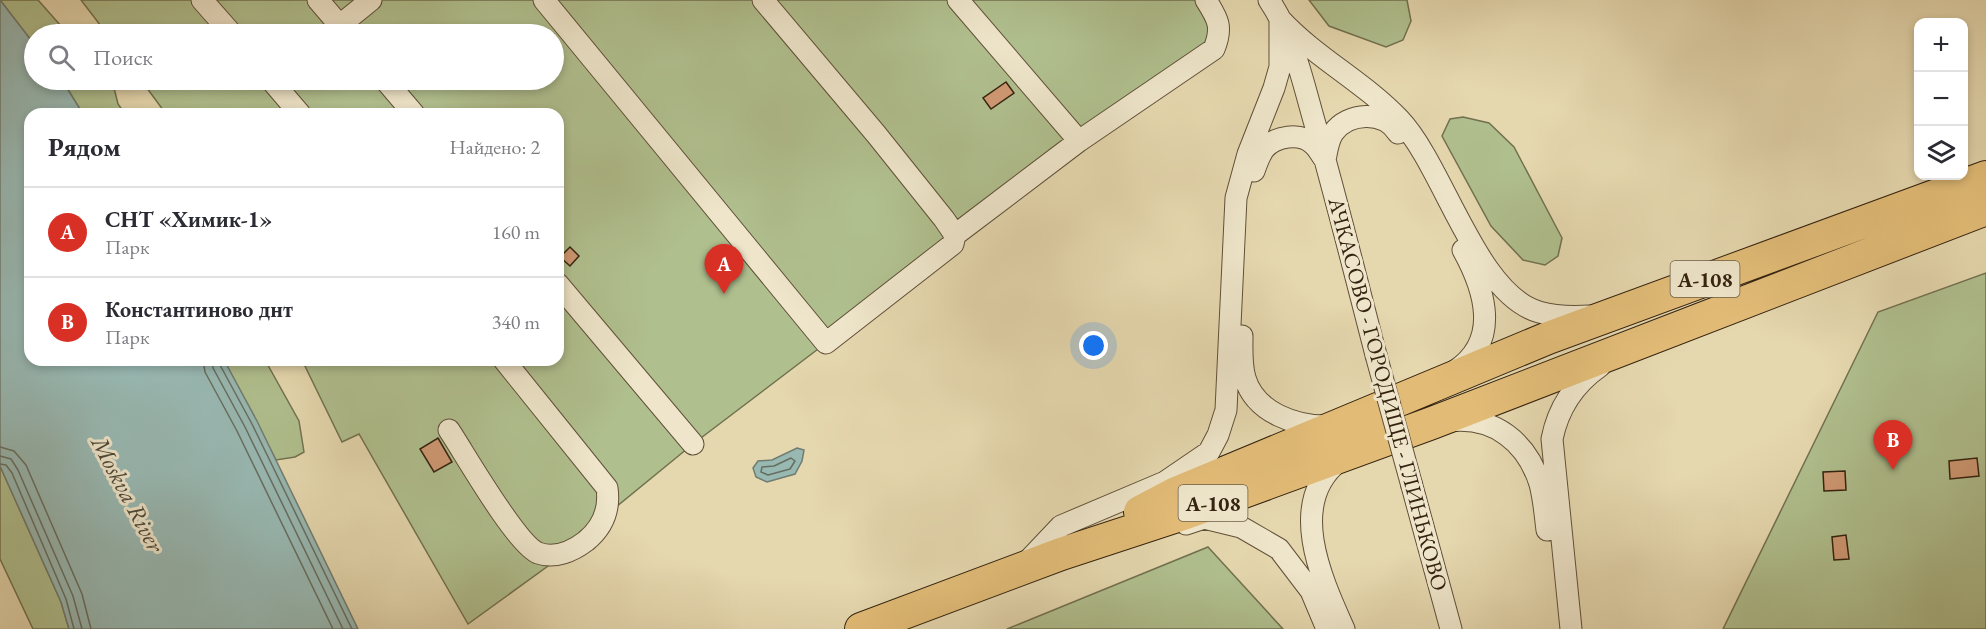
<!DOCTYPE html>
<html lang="ru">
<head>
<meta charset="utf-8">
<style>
	:root { --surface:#fff; --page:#f2f2f3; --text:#2b2b33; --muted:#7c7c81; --line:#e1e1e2; --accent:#d93025 }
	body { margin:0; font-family:"EB Garamond",serif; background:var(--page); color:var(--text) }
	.controls { position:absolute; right:18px; top:18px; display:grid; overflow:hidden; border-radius:12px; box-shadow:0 3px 9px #0003 }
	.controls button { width:54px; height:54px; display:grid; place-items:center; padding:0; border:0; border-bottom:2px solid var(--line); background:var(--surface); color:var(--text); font:30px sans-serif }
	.you { position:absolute; left:1094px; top:346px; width:21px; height:21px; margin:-15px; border:4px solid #fff; border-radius:50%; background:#1a73e8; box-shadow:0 0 0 9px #1a73e833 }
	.badge { display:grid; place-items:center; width:39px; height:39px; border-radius:50%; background:var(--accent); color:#fff; font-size:20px; font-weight:700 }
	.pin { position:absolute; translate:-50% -50px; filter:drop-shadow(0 2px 3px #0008) }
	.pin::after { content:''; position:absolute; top:32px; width:21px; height:18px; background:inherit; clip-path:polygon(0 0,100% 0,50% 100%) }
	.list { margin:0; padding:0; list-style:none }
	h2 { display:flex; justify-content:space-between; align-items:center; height:78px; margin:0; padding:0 24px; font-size:26px }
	h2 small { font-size:20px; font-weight:400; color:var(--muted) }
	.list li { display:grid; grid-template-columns:39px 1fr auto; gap:18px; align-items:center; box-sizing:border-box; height:90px; padding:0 24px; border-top:2px solid var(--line) }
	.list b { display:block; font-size:22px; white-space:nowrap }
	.list p { margin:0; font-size:20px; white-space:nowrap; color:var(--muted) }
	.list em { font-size:20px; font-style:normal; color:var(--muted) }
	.icon { flex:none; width:33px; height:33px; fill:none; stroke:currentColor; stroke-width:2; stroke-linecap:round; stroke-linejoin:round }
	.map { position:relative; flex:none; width:1986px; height:629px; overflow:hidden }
	.search { position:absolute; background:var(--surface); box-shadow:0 3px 9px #0003; left:24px; top:24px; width:540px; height:66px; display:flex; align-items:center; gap:15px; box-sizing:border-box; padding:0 21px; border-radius:33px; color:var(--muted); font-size:22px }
	.panel { position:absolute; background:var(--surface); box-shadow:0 3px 9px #0003; left:24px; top:108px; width:540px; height:258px; border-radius:18px }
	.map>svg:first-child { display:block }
	.green { fill:#b0bf8e; stroke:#72714f; stroke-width:1.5 }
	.water { fill:#98b8b2; stroke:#707c71; stroke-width:1.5 }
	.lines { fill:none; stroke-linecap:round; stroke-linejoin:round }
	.shore { stroke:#666e61; stroke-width:1.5 }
	.building { fill:#cf9973; stroke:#342310; stroke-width:1.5 }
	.minor-casing { stroke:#605038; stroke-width:23 }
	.highway-casing { stroke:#342310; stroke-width:34 }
	.minor { stroke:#eee5ca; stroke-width:21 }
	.highway { stroke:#e2bc77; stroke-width:32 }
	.minor-bridge-casing { stroke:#605038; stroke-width:23; stroke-linecap:butt }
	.minor-bridge { stroke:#eee5ca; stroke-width:21 }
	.labels { text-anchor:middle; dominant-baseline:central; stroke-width:6; stroke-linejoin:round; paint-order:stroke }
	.shield { fill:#eee5ca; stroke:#6c5d48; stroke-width:1.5 }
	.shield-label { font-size:21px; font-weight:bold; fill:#342310 }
	.street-label { font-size:22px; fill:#342310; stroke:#eee5ca }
	.water-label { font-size:24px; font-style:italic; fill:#4d4838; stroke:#eee5ca }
</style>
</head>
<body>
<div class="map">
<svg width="1986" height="629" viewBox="0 0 1986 629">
	<rect width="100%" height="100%" fill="#e5d7ae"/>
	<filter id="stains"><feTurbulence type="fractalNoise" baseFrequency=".00333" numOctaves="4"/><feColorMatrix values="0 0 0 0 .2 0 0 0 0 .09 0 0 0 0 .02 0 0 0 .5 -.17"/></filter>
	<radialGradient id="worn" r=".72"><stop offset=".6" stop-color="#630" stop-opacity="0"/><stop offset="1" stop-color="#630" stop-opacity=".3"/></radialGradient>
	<!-- green -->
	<path class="green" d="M0,0H38L61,26L85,28L91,34H34V44Z
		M81,0H1206L1220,36L826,343L693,444L605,516L566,553L468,624L359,434L342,442L302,360H558V114H166L141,80H554V34H107Z
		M1309,0H1407L1411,21L1403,40L1386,47L1329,26Z
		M62,80H112L118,104L125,114H83Z
		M1463,117L1489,123L1514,147L1562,238L1558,256L1545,265L1523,260L1491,226L1442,136L1450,119Z
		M1986,273V629H1723L1878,312Z
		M224,360H265L299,421L304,452L295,457L276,460Z
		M0,466L61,602L69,629H33L0,559Z
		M1208,547L1283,629H1007Z"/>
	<!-- water -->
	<path class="water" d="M0,0L34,44V80H62L83,114H30V360H224L257,421L358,629H69L61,602L0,466Z
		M797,448L804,450L802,461L795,474L767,482L756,477L753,468L758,461L772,460Z"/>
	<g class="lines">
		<!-- shore -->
		<path class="shore" d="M203,360L205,372L237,431L333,629
			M212,360L213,368L245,427L343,629
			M219,360L220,365L252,424L352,629
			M0,447L14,451L26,465L82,594L91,629
			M0,456L11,459L18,470L73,596L82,629
			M791,458L795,461L790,469L768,475L761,472L762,467L774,466Z
			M0,464L6,465L12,473L66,599L74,629"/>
	</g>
	<!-- building -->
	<path class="building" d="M1006,82L1014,93L991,109L983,98Z
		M570,247L579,256L570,266L560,257Z
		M438,438L452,462L434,472L420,449Z
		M1977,458L1979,476L1950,479L1949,461Z
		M1845,471L1846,490L1824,491L1823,472Z
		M1846,535L1849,559L1834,560L1832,537Z"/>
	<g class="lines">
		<!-- minor casing -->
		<g class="minor-casing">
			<path id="minor" d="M202,0L232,34
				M318,0L347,34
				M544,0L826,343L953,244L955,235L944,219L876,134L763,0
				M958,0L1079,141
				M1269,0C1294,37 1303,83 1315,124C1337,201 1356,278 1376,355
				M1280,19C1316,58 1364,82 1399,119C1444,166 1476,294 1539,312C1556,317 1573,317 1589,316
				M329,34L371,0
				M271,80L300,114
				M385,80L414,114
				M1325,160C1327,150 1328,141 1333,133C1348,112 1384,110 1398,133
				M1254,171C1257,163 1259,156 1264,149C1275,136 1300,132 1313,144C1318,148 1321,155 1325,160
				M955,235L1079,141L1214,49C1223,27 1218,19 1206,0
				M558,284L693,444
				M1242,336C1242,351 1241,364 1245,378C1255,413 1297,427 1329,426
				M1455,371C1501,341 1485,290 1463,250
				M1450,421C1494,416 1527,442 1540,484C1544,499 1545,515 1547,530
				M449,430C465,454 516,544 538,553C555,559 573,551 586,541C603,527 610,509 607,488L504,360
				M1339,461C1286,503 1322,580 1344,629
				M1412,486L1451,629
				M1186,524L1204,518L1241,527L1279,549L1311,591L1327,629
				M1025,564L1061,526L1165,482L1209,452L1218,435L1226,410L1236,198L1248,154L1274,88L1280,67V19
				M1571,629L1552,439C1558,409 1574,384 1600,366"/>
		</g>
		<!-- highway casing -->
		<g class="highway-casing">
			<path id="highway" d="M1140,512L1176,493L1548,338L1986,177
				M861,629L1061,554L1186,513L1432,423L1986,209"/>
		</g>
		<!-- minor -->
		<use href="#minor" class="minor"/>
		<!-- highway -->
		<use href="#highway" class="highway"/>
		<!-- minor-bridge casing -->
		<g class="minor-bridge-casing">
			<path id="minor-bridge" d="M1376,355L1412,486"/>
		</g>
		<!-- minor-bridge -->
		<use href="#minor-bridge" class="minor-bridge"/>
	</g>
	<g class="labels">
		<!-- shield labels -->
		<g class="shield">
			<rect x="1670.5" y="261" width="69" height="36" rx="4.5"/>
			<rect x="1178.5" y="485" width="69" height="36" rx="4.5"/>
		</g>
		<g class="shield-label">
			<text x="1705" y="279">А-108</text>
			<text x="1213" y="503">А-108</text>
		</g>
		<!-- street labels -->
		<g class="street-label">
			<text transform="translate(1388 394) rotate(75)">АЧКАСОВО - ГОРОДИЩЕ - ГЛИНЬКОВО</text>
		</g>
		<!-- water labels -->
		<g class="water-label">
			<text transform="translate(128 494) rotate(62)">Moskva River</text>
		</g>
	</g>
	<rect width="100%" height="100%" filter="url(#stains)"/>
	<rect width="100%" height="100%" fill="url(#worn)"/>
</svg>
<div class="controls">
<button>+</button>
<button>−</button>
<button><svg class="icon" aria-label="layers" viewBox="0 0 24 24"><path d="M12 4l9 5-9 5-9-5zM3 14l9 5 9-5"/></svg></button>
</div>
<div class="you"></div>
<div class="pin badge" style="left:724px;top:294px">A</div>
<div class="pin badge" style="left:1893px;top:470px">B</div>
<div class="search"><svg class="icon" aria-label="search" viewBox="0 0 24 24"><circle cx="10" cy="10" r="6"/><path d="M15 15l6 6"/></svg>Поиск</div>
<section class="panel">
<h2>Рядом<small>Найдено: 2</small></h2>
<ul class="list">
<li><span class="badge">A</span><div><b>СНТ «Химик-1»</b><p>Парк</p></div><em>160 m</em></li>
<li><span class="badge">B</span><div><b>Константиново днт</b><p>Парк</p></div><em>340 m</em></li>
</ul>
</section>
</div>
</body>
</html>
